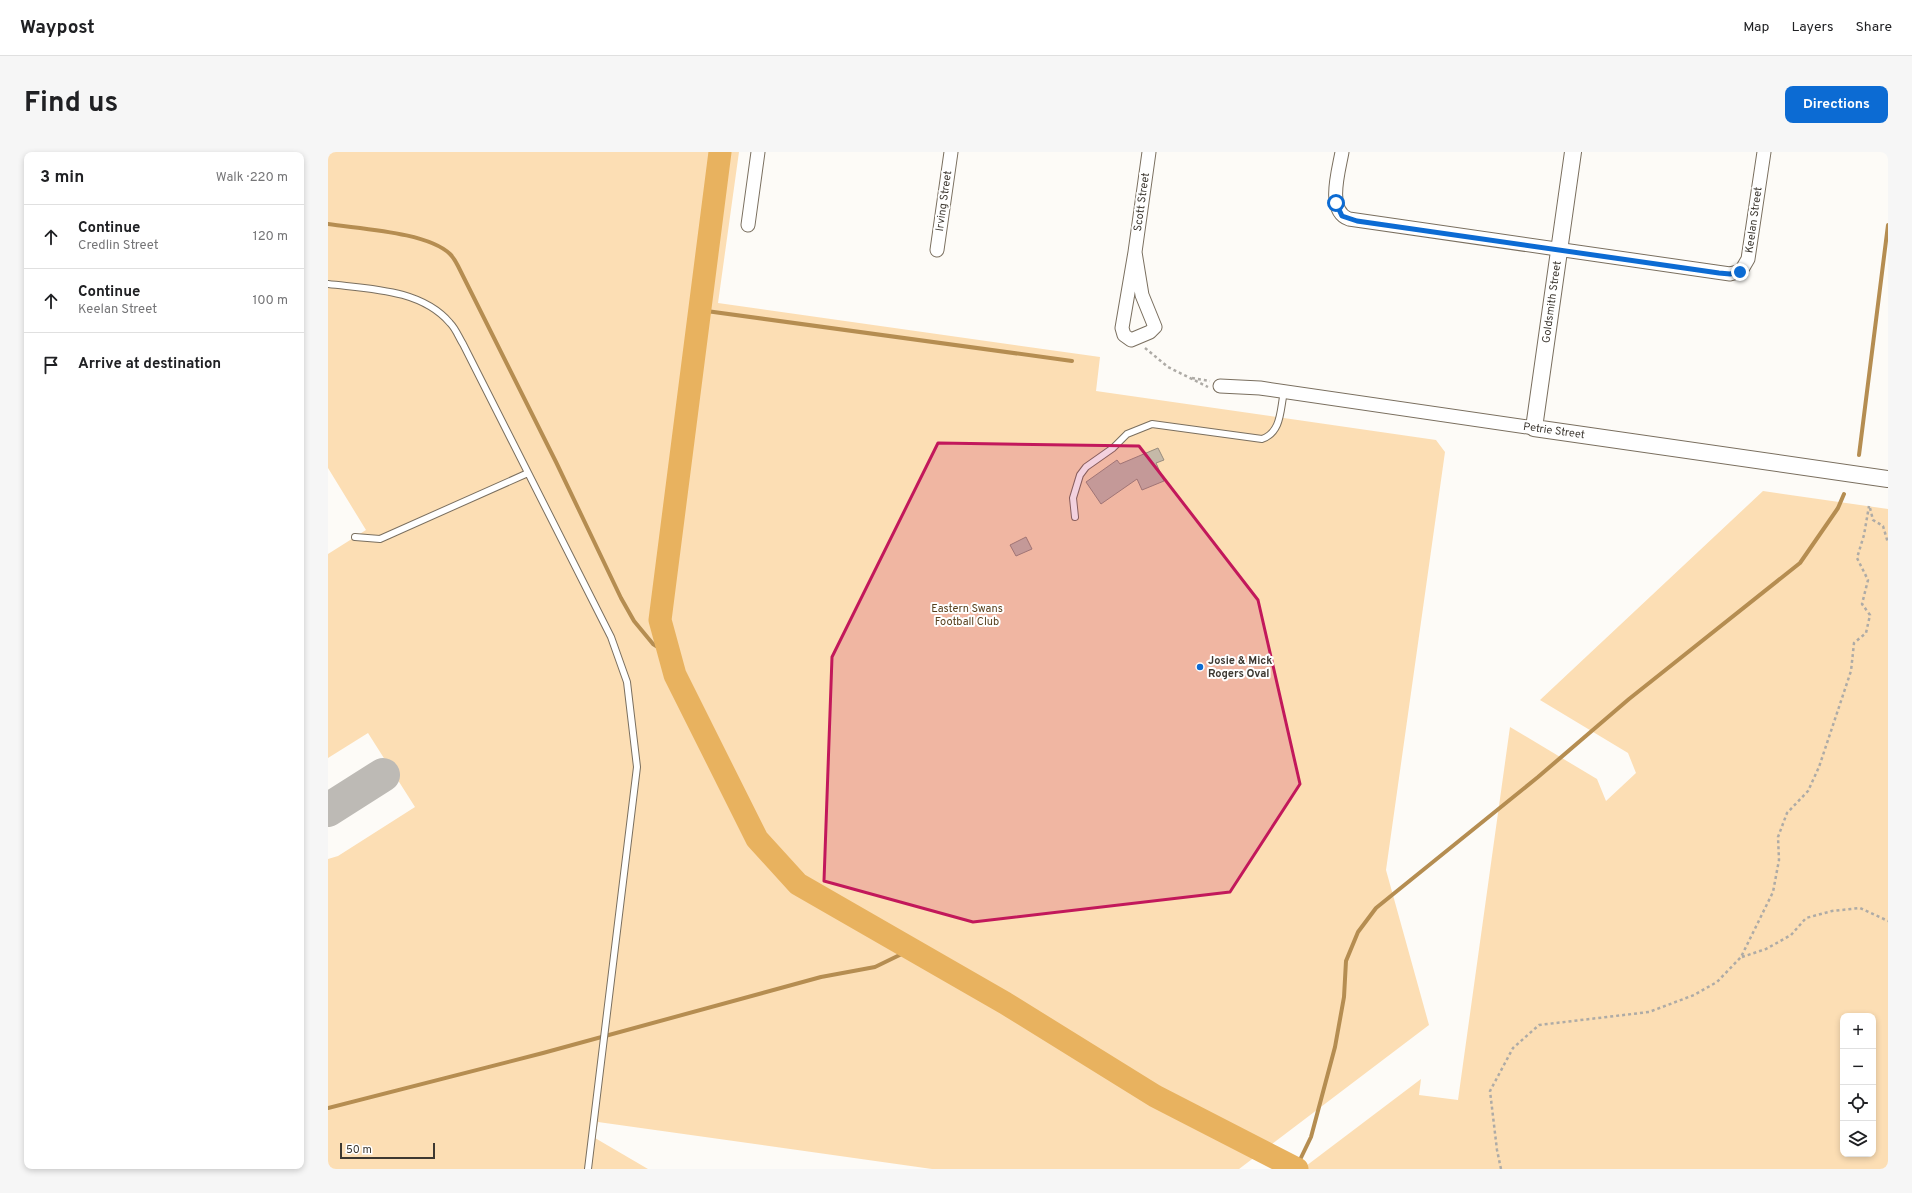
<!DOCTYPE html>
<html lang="en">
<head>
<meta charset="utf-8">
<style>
	:root { --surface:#fff; --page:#f6f6f6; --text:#202124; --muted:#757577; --line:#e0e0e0; --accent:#0c6bd3 }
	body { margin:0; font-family:Overpass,sans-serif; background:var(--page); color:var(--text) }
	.controls { position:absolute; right:12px; bottom:12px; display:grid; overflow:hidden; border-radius:8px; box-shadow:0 2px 6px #0003 }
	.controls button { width:36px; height:36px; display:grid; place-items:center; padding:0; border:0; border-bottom:1px solid var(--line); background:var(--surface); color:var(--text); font:20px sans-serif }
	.scale { position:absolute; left:12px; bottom:10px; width:95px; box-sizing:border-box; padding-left:4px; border:2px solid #3d3831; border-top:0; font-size:11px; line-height:14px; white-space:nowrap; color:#3d3831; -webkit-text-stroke:3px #fff; paint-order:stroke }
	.stop { position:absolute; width:12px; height:12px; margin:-9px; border:3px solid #0c6bd3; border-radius:50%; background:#fff }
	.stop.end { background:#0c6bd3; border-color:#fff; box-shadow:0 1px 4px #0008 }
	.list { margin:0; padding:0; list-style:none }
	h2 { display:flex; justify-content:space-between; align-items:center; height:52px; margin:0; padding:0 16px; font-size:17px }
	h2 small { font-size:13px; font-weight:400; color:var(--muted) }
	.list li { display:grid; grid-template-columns:26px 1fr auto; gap:12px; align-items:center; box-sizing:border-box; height:64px; padding:0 16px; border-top:1px solid var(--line) }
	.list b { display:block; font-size:15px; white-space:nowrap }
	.list p { margin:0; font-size:13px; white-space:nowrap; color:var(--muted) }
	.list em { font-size:13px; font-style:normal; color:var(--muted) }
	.icon { flex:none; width:22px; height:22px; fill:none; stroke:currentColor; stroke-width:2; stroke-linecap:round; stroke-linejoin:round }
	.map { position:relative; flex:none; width:1560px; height:1017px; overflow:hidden; border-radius:8px }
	header { display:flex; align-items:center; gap:24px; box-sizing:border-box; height:56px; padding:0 20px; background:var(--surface); border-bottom:1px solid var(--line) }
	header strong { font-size:19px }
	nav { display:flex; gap:22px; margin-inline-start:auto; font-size:14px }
	.intro { display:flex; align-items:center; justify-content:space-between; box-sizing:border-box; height:96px; padding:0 24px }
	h1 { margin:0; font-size:28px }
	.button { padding:10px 18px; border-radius:8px; background:var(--accent); color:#fff; font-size:14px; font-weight:700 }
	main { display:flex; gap:24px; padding:0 24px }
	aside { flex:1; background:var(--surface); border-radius:8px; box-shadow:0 2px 6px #0003 }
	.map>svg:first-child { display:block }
	.green { fill:#fcdeb4; fill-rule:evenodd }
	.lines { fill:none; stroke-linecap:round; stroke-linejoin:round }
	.stream { stroke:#b58d51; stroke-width:4 }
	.river { stroke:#e8b25f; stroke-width:23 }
	.taxiway { stroke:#bdbab5; stroke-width:34 }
	.building { fill:#c5b9a8; stroke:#988c7d }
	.service-casing { stroke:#7a6f5f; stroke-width:8 }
	.minor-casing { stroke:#7a6f5f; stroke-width:15 }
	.tertiary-casing { stroke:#7a6f5f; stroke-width:18 }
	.path { stroke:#aeaba6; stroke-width:2.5; stroke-dasharray:3 3; stroke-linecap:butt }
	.service { stroke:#fff; stroke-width:6 }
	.minor { stroke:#fff; stroke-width:13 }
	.tertiary { stroke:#fff; stroke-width:16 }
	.route { stroke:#0c6bd3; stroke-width:5 }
	.marked { fill:#c2185b; fill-opacity:0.2; stroke:#c2185b; stroke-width:3; stroke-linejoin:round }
	.poi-dot { fill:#0c6bd3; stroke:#fff; stroke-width:1.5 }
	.labels { text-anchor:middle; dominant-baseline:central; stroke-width:4; stroke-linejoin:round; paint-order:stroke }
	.street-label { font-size:11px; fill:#3d3831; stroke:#fff }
	.park-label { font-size:11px; fill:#58411e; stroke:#fff }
	.poi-label { font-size:11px; font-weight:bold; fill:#3d3831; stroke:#fff; text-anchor:start }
</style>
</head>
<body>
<header>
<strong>Waypost</strong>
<nav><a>Map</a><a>Layers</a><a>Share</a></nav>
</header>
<div class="intro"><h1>Find us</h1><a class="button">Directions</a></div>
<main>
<aside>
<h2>3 min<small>Walk · 220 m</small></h2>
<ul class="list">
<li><svg class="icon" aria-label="ahead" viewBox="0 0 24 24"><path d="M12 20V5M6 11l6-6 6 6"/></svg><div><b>Continue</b><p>Credlin Street</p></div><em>120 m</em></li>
<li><svg class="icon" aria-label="ahead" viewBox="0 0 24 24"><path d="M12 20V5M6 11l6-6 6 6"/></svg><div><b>Continue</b><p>Keelan Street</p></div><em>100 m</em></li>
<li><svg class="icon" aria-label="arrive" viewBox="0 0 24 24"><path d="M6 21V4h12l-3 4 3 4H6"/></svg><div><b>Arrive at destination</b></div></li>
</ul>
</aside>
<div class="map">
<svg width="1560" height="1017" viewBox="0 0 1560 1017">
	<rect width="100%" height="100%" fill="#fdfbf7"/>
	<!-- green -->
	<path class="green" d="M0,0H411L390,151L772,205L768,239L1108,288L1117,300L1058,718L1101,873L911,1017H604L270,970L267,986L320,1017H0V707L10,704L87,655L40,581L0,606V402L38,378L0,316Z
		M1435,339L1560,357V1017H974L1093,927L1091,943L1130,948L1182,575L1269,627L1278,649L1308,621L1300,601L1212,548ZM1515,864H1545V1002H1515Z"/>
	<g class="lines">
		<!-- stream -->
		<path class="stream" d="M0,72C32,77 99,80 122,102C125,105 128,110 130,114L228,310L293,446L306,469L325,492L341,502
			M371,158L744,209
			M1531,303L1560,73
			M0,956L215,901L493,825L547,815L584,797
			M968,1016L983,985L1007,895L1016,845L1018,809L1030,780L1048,756L1210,625L1301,547L1472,411L1510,356L1516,342"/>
		<!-- river -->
		<path class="river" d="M392,0L332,468L347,523L429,687L470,732L677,851L827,944L969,1017"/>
		<!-- taxiway -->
		<path class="taxiway" d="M0,658L55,623"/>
	</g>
	<!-- building -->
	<path class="building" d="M830,296L836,308L828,311L836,329L814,338L809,327L773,352L758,330L789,308L792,312Z
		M698,385L704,397L688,404L682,393Z"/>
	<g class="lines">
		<!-- service casing -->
		<g class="service-casing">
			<path id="service" d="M0,132C41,137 93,137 122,171C128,177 131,186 135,192L283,485L299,530L309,615L260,1017
				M747,365L745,346L752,323L758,315L785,296L799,282L824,272L934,287C954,280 952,257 956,240
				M27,385L52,387L200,321"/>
		</g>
		<!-- minor casing -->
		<g class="minor-casing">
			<path id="minor" d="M1014,0C1011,18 998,59 1021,67L1402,122L1413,119L1420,107L1436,0
				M420,73L430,0
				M609,98L623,0
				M807,100L814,143L827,175L822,180L803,188L796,183L794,176Z
				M807,100L821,0
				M892,234L932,236L1206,276"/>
		</g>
		<!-- tertiary casing -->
		<g class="tertiary-casing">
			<path id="tertiary" d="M1245,0L1206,276L1560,327"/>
		</g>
		<!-- path -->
		<path class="path" d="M817,196L840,215L880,235
			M864,226L882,229
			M1542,356L1545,368L1555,374L1560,391
			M1414,805L1438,797L1463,783L1478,766L1504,759L1532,756L1560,769
			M1173,1017L1169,998L1162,939L1185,896L1211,873L1321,860L1366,843L1389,830L1413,805L1445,740L1451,708L1450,685L1459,661L1480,639L1491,615L1523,519L1526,491L1538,481L1542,463L1534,452L1540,428L1529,406L1536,383L1541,354"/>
		<!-- service -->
		<use href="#service" class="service"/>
		<!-- minor -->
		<use href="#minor" class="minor"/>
		<!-- tertiary -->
		<use href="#tertiary" class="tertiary"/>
	</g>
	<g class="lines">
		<!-- route -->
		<path class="route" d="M1008,51L1014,64L1029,69L1391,121L1402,122L1412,120"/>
	</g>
	<!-- marked area -->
	<path class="marked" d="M610,291L811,294L930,448L972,632L902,740L645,770L496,729L504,505Z"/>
	<!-- markers -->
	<circle class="poi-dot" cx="872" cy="515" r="4"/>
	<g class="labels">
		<!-- street labels -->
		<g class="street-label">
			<text transform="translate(616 49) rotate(-82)">Irving Street</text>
			<text transform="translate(814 50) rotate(-82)">Scott Street</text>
			<text transform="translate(1426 68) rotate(-82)">Keelan Street</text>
			<text transform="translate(1224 150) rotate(-82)">Goldsmith Street</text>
			<text transform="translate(1226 279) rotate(8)">Petrie Street</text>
		</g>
		<!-- park labels -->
		<g class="park-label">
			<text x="639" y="457">Eastern Swans<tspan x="639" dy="13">Football Club</tspan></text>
		</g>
		<!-- poi labels -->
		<g class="poi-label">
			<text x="880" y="509">Josie &amp; Mick<tspan x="880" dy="13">Rogers Oval</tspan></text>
		</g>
	</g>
</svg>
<div class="controls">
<button>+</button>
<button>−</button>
<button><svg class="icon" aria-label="locate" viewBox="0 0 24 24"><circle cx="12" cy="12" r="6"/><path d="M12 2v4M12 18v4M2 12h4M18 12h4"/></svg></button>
<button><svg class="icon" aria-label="layers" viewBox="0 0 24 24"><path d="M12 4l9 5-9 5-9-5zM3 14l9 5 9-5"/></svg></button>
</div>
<div class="scale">50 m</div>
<div class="stop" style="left:1008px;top:51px"></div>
<div class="stop end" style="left:1412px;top:120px"></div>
</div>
</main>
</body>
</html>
